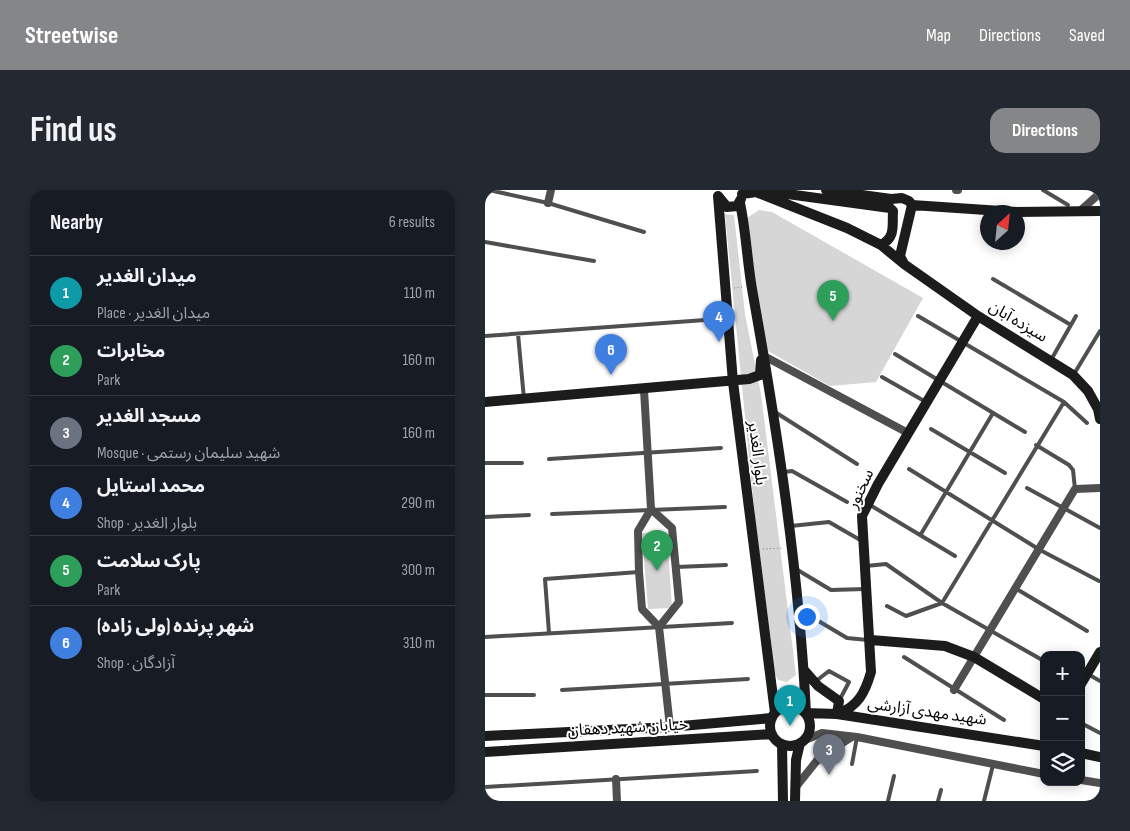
<!DOCTYPE html>
<html lang="en">
<head>
<meta charset="utf-8">
<style>
	:root { --surface:#171b24; --page:#242831; --text:#f1f3f6; --muted:#9ea1a6; --line:#363941; --accent:#858687 }
	body { margin:0; font-family:"Sofia Sans Condensed","Noto Sans Arabic",sans-serif; background:var(--page); color:var(--text) }
	.controls { position:absolute; right:15px; bottom:15px; display:grid; overflow:hidden; border-radius:10px; box-shadow:0 2px 12px #0003 }
	.controls button { width:45px; height:45px; display:grid; place-items:center; padding:0; border:0; border-bottom:1px solid var(--line); background:var(--surface); color:var(--text); font:25px sans-serif }
	.compass { position:absolute; left:495px; top:15px; width:45px; height:45px; border-radius:50%; background:var(--surface); box-shadow:0 2px 12px #0003; rotate:27deg }
	.you { position:absolute; left:321px; top:426px; width:18px; height:18px; margin:-12px; border:4px solid #fff; border-radius:50%; background:#1a73e8; box-shadow:0 0 0 8px #1a73e833 }
	.badge { display:grid; place-items:center; width:32px; height:32px; border-radius:50%; background:var(--accent); color:#fff; font-size:16px; font-weight:700 }
	.pin { position:absolute; translate:-50% -41px; filter:drop-shadow(0 1px 2px #0008) }
	.pin::after { content:''; position:absolute; top:26px; width:18px; height:15px; background:inherit; clip-path:polygon(0 0,100% 0,50% 100%) }
	.list { margin:0; padding:0; list-style:none }
	h2 { display:flex; justify-content:space-between; align-items:center; height:65px; margin:0; padding:0 20px; font-size:21px }
	h2 small { font-size:16px; font-weight:400; color:var(--muted) }
	.list li { display:grid; grid-template-columns:32px 1fr auto; gap:15px; align-items:center; box-sizing:border-box; height:70px; padding:0 20px; border-top:1px solid var(--line) }
	.list b { display:block; font-size:19px; white-space:nowrap }
	.list p { margin:0; font-size:16px; white-space:nowrap; color:var(--muted) }
	.list em { font-size:16px; font-style:normal; color:var(--muted) }
	.icon { flex:none; width:28px; height:28px; fill:none; stroke:currentColor; stroke-width:2; stroke-linecap:round; stroke-linejoin:round }
	.map { position:relative; flex:none; width:615px; height:611px; overflow:hidden; border-radius:15px }
	header { display:flex; align-items:center; gap:30px; box-sizing:border-box; height:70px; padding:0 25px; background:var(--accent); color:#fff }
	header strong { font-size:24px }
	nav { display:flex; gap:28px; margin-inline-start:auto; font-size:18px }
	.intro { display:flex; align-items:center; justify-content:space-between; box-sizing:border-box; height:120px; padding:0 30px }
	h1 { margin:0; font-size:35px }
	.button { padding:12px 22px; border-radius:15px; background:var(--accent); color:#fff; font-size:18px; font-weight:700 }
	main { display:flex; gap:30px; padding:0 30px }
	aside { flex:1; background:var(--surface); border-radius:15px; box-shadow:0 2px 12px #0003 }
	.map>svg:first-child { display:block }
	.green { fill:#d6d6d6 }
	.lines { fill:none; stroke-linecap:round; stroke-linejoin:round }
	.path { stroke:#717171; stroke-width:1; stroke-dasharray:1 2.5; stroke-linecap:butt }
	.lane { stroke:#4f4f4f; stroke-width:4 }
	.street { stroke:#4f4f4f; stroke-width:8 }
	.secondary { stroke:#1c1c1c; stroke-width:10 }
	.labels { text-anchor:middle; dominant-baseline:central; stroke-width:4; stroke-linejoin:round; paint-order:stroke }
	.street-label { font-size:16px; fill:#000; stroke:#fff }
</style>
</head>
<body>
<header>
<strong>Streetwise</strong>
<nav><a>Map</a><a>Directions</a><a>Saved</a></nav>
</header>
<div class="intro"><h1>Find us</h1><a class="button">Directions</a></div>
<main>
<aside>
<h2>Nearby<small>6 results</small></h2>
<ul class="list">
<li><span class="badge" style="background:#0f9aa8">1</span><div><b>میدان الغدیر</b><p>Place · میدان الغدیر</p></div><em>110 m</em></li>
<li><span class="badge" style="background:#2e9e5b">2</span><div><b>مخابرات</b><p>Park</p></div><em>160 m</em></li>
<li><span class="badge" style="background:#6b7280">3</span><div><b>مسجد الغدیر</b><p>Mosque · شهید سلیمان رستمی</p></div><em>160 m</em></li>
<li><span class="badge" style="background:#3f7fe0">4</span><div><b>محمد استایل</b><p>Shop · بلوار الغدیر</p></div><em>290 m</em></li>
<li><span class="badge" style="background:#2e9e5b">5</span><div><b>پارک سلامت</b><p>Park</p></div><em>300 m</em></li>
<li><span class="badge" style="background:#3f7fe0">6</span><div><b>شهر پرنده (ولی زاده)</b><p>Shop · آزادگان</p></div><em>310 m</em></li>
</ul>
</aside>
<div class="map">
<svg width="615" height="611" viewBox="0 0 615 611">
	<rect width="100%" height="100%" fill="#fff"/>
	<!-- green -->
	<path class="green" d="M274,20L287,22L438,108L391,192L345,196L272,155L262,28Z
		M240,24L249,25L260,124L276,204L311,485L302,492L293,490L288,480L286,450L271,338Z
		M182,342L187,418L163,419L157,343Z"/>
	<g class="lines">
		<!-- path -->
		<path class="path" d="M249,98L257,97
			M278,359L299,358"/>
		<!-- lane -->
		<path class="lane" d="M4,0L63,13L159,42
			M558,0L583,15
			M0,52L109,71
			M508,89L586,135
			M433,126L579,212L602,233
			M33,144L39,209
			M0,146L234,129
			M410,164L540,242
			M566,170L591,126
			M589,184L615,141
			M397,187L441,212
			M290,222L372,274
			M446,239L520,283
			M551,255L584,275L588,280L590,299
			M64,269L236,258
			M0,273H37
			M424,279L555,360L614,391
			M299,282L307,281L362,312
			M542,298L615,338
			M385,315L470,366
			M67,324L240,317
			M0,327L44,325
			M306,336L344,332L377,351
			M436,344L508,223
			M381,376L401,374L457,413L559,471
			M191,377L241,375
			M311,379L346,400L380,399
			M530,398L602,441
			M402,416L421,426L457,413L579,212
			M315,420L362,448L383,450
			M64,443L60,389L154,382
			M0,447L247,433
			M419,467L519,530
			M603,484L615,491
			M331,491L344,481L364,492L354,511
			M77,500L263,489
			M0,505H49
			M596,533L615,543
			M367,574L372,547
			M0,597L272,581
			M403,611L409,586
			M453,611L456,600
			M499,611L508,575"/>
		<!-- street -->
		<path class="street" d="M471,0H473
			M63,13L66,0
			M595,21L615,3
			M279,166L423,243
			M159,200L166,319
			M166,319L153,341L154,382L157,419L174,437L185,537
			M166,319L187,338L194,412L174,437
			M469,500L590,299L615,298
			M320,550L337,543L372,547L559,584
			M131,589L132,611
			M596,590L615,593
			M310,598L334,568L367,547"/>
		<!-- secondary -->
		<path class="secondary" d="M341,0L406,9L417,8L424,11L427,15
			M271,2L362,38L396,55L419,74L493,126L588,185L603,201L613,219L615,229
			M257,4L271,2H288L405,18L408,21C407,36 411,47 396,55
			M233,6L248,192L290,523
			M233,6L242,17L252,16L256,9
			M255,13C261,41 262,70 267,99C292,239 314,380 321,523L352,524L559,556
			M427,15L531,22L615,21
			M419,74L415,66L427,15
			M0,212L264,189L275,185L276,170
			M386,450L460,456L489,467L559,509
			M319,480L333,496L354,511L352,524
			M596,494L615,462
			M285 536a20 20 0 1 1 40 0a20 20 0 1 1-40 0Z
			M353,524C373,516 380,503 386,482L377,326L393,294L493,126
			M0,546L185,537L287,528
			M297,554L298,611
			M0,562L287,544
			M596,563L615,567
			M310,611L311,570L315,553"/>
	</g>
	<g class="labels">
		<!-- street labels -->
		<g class="street-label">
			<text transform="translate(533 132) rotate(31)">سیزده آبان</text>
			<text transform="translate(272 263) rotate(83)">بلوار الغدیر</text>
			<text transform="translate(376 299) rotate(-65)">سخنور</text>
			<text transform="translate(442 522) rotate(8)">شهید مهدی آزارشی</text>
			<text transform="translate(143 538) rotate(-3)">خیابان شهید دهقان</text>
		</g>
	</g>
</svg>
<div class="controls">
<button>+</button>
<button>−</button>
<button><svg class="icon" aria-label="layers" viewBox="0 0 24 24"><path d="M12 4l9 5-9 5-9-5zM3 14l9 5 9-5"/></svg></button>
</div>
<svg class="compass" viewBox="-18 -18 36 36"><path d="M0-13l5 13h-10z" fill="#e53935"/><path d="M0 13l5-13h-10z" fill="#9ea1a6"/></svg>
<div class="you"></div>
<div class="pin badge" style="left:305px;top:536px;background:#0f9aa8">1</div>
<div class="pin badge" style="left:172px;top:381px;background:#2e9e5b">2</div>
<div class="pin badge" style="left:344px;top:585px;background:#6b7280">3</div>
<div class="pin badge" style="left:234px;top:152px;background:#3f7fe0">4</div>
<div class="pin badge" style="left:348px;top:131px;background:#2e9e5b">5</div>
<div class="pin badge" style="left:126px;top:185px;background:#3f7fe0">6</div>
</div>
</main>
</body>
</html>
